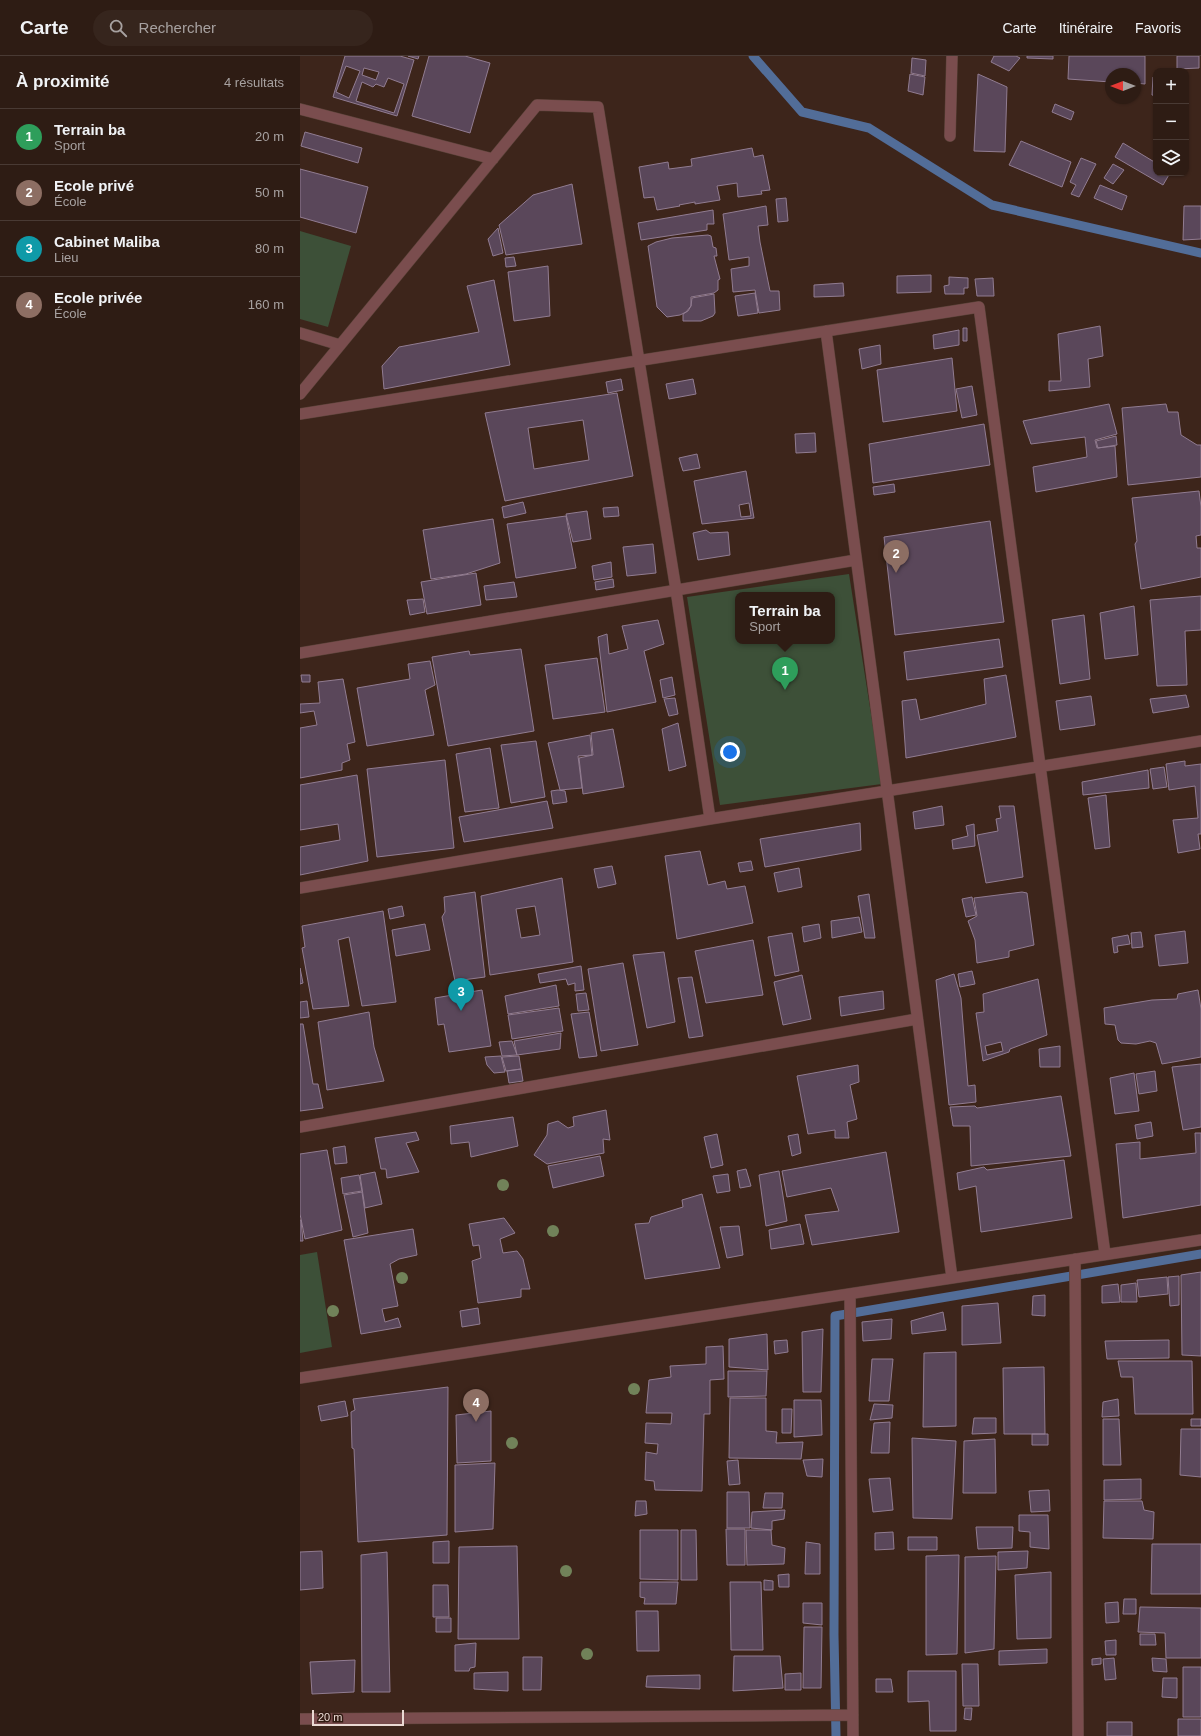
<!DOCTYPE html>
<html lang="fr">
<head>
<meta charset="utf-8">
<style>
	:root { --surface:#2e1c14; --page:#36251d; --text:#f1f3f6; --muted:#a7a1a0; --line:#493a34; --accent:#2563eb }
	body { margin:0; font-family:Arial,sans-serif; background:var(--page); color:var(--text) }
	.controls { position:absolute; right:12px; top:12px; display:grid; overflow:hidden; border-radius:8px; box-shadow:0 1px 3px #0004 }
	.controls button { width:36px; height:36px; display:grid; place-items:center; padding:0; border:0; border-bottom:1px solid var(--line); background:var(--surface); color:var(--text); font:20px sans-serif }
	.compass { position:absolute; left:805px; top:12px; width:36px; height:36px; border-radius:50%; background:var(--surface); box-shadow:0 1px 3px #0004; rotate:270deg }
	.scale { position:absolute; left:12px; bottom:10px; width:92px; box-sizing:border-box; padding-left:4px; border:2px solid #ead9d3; border-top:0; font-size:11px; line-height:14px; white-space:nowrap; color:#ead9d3; -webkit-text-stroke:3px #321b12; paint-order:stroke }
	.you { position:absolute; left:430px; top:696px; width:14px; height:14px; margin:-10px; border:3px solid #fff; border-radius:50%; background:#1a73e8; box-shadow:0 0 0 6px #1a73e833 }
	.badge { display:grid; place-items:center; width:26px; height:26px; border-radius:50%; background:var(--accent); color:#fff; font-size:13px; font-weight:700 }
	.pin { position:absolute; translate:-50% -33px; filter:drop-shadow(0 1px 2px #0008) }
	.pin::after { content:''; position:absolute; top:21px; width:14px; height:12px; background:inherit; clip-path:polygon(0 0,100% 0,50% 100%) }
	.popup { position:absolute; left:435px; top:536px; width:100px; height:52px; box-sizing:border-box; display:grid; place-content:center; border-radius:8px; background:var(--surface); filter:drop-shadow(0 1px 3px #0005); font-size:13px; white-space:nowrap; color:var(--muted) }
	.popup b { font-size:15px; color:var(--text) }
	.popup::after { content:''; position:absolute; left:50%; top:100%; margin-left:-8px; border:8px solid transparent; border-top-color:var(--surface) }
	.list { margin:0; padding:0; list-style:none }
	h2 { display:flex; justify-content:space-between; align-items:center; height:52px; margin:0; padding:0 16px; font-size:17px }
	h2 small { font-size:13px; font-weight:400; color:var(--muted) }
	.list li { display:grid; grid-template-columns:26px 1fr auto; gap:12px; align-items:center; box-sizing:border-box; height:56px; padding:0 16px; border-top:1px solid var(--line) }
	.list b { display:block; font-size:15px; white-space:nowrap }
	.list p { margin:0; font-size:13px; white-space:nowrap; color:var(--muted) }
	.list em { font-size:13px; font-style:normal; color:var(--muted) }
	.icon { flex:none; width:22px; height:22px; fill:none; stroke:currentColor; stroke-width:2; stroke-linecap:round; stroke-linejoin:round }
	.map { position:relative; flex:none; width:901px; height:1680px; overflow:hidden }
	header { display:flex; align-items:center; gap:24px; box-sizing:border-box; height:56px; padding:0 20px; background:var(--surface); border-bottom:1px solid var(--line) }
	header strong { font-size:19px }
	nav { display:flex; gap:22px; margin-inline-start:auto; font-size:14px }
	.search { width:280px; height:36px; background:var(--page); display:flex; align-items:center; gap:10px; box-sizing:border-box; padding:0 14px; border-radius:22px; color:var(--muted); font-size:15px }
	main { display:flex }
	aside { flex:1; background:var(--surface) }
	.map>svg:first-child { display:block }
	.garden { fill:#3d5038; fill-rule:evenodd }
	.lines { fill:none; stroke-linecap:round; stroke-linejoin:round }
	.stream { stroke:#526d98; stroke-width:9 }
	.building { fill:#5a475a; stroke:#917c91; fill-rule:evenodd }
	.minor-casing { stroke:#594238; stroke-width:12 }
	.minor { stroke:#7a4d4e; stroke-width:11 }
	.tree { fill:#718259 }
</style>
</head>
<body>
<header>
<strong>Carte</strong>
<div class="search"><svg class="icon" aria-label="search" viewBox="0 0 24 24"><circle cx="10" cy="10" r="6"/><path d="M15 15l6 6"/></svg>Rechercher</div>
<nav><a>Carte</a><a>Itinéraire</a><a>Favoris</a></nav>
</header>
<main>
<aside>
<h2>À proximité<small>4 résultats</small></h2>
<ul class="list">
<li><span class="badge" style="background:#2e9e5b">1</span><div><b>Terrain ba</b><p>Sport</p></div><em>20 m</em></li>
<li><span class="badge" style="background:#8d6e63">2</span><div><b>Ecole privé</b><p>École</p></div><em>50 m</em></li>
<li><span class="badge" style="background:#0f9aa8">3</span><div><b>Cabinet Maliba</b><p>Lieu</p></div><em>80 m</em></li>
<li><span class="badge" style="background:#8d6e63">4</span><div><b>Ecole privée</b><p>École</p></div><em>160 m</em></li>
</ul>
</aside>
<div class="map">
<svg width="901" height="1680" viewBox="0 0 901 1680">
	<rect width="100%" height="100%" fill="#3d251b"/>
	<!-- garden -->
	<path class="garden" d="M0,175L51,190L28,271L0,263Z
		M549,518L582,728L420,749L387,541ZM438,539H532V585H438Z
		M17,1196L32,1291L0,1297V1199Z"/>
	<g class="lines">
		<!-- stream -->
		<path class="stream" d="M453,0L502,56L569,72L692,149L901,197
			M536,1680L534,1579L535,1260L901,1198"/>
	</g>
	<!-- building -->
	<path class="building" d="M45,0H100L114,4L97,60L33,41ZM46,10L60,15L49,42L36,36ZM64,12L79,16L76,24L62,19ZM88,22L104,28L94,57L56,45L62,26L73,31L76,28L84,31Z
		M108,0H119L118,3Z
		M129,0H165L190,7L170,77L112,60Z
		M694,0H716L720,2L709,15L691,6Z
		M727,0H753V3L727,2Z
		M769,0H845V28L835,27V18H811V26L768,23Z
		M877,0H899V12L877,13Z
		M612,2L626,4L625,20L611,17Z
		M610,18L625,21L623,39L608,35Z
		M678,18L707,31L705,96L674,95Z
		M853,21H856V40L852,39Z
		M755,48L774,56L771,64L752,56Z
		M5,76L62,92L58,107L1,90Z
		M721,85L771,106L762,131L709,109Z
		M823,87L856,107V117H870L863,129L815,101Z
		M452,92L454,101L463,99L470,134L461,135L462,138L438,141L437,127L417,130L420,144L395,148V146L379,149L380,150L357,154L354,141L344,142L339,111L368,106L369,113L392,110L391,103Z
		M781,102L796,108L779,141L771,138L776,129L770,126Z
		M813,108L824,114L813,128L804,122Z
		M0,113L68,131L56,177L0,161Z
		M272,128L282,188L206,199L199,169L233,139Z
		M800,129L827,140L822,154L794,142Z
		M486,142L488,165L478,166L476,143Z
		M466,150L468,169L458,170L460,186L470,235H479L480,254L459,257L455,234L433,236L431,213L449,210V201L429,204L423,158Z
		M884,150H901V183L883,184Z
		M413,154L414,168H407V174L341,184L338,167Z
		M198,172L203,197L193,200L188,183Z
		M408,179L411,180L413,191L416,192L417,200H414L420,223L418,224V234L414,237L391,241V250L386,256L380,259L367,261L357,251L348,190L356,186L372,182Z
		M214,201L216,210L206,211L205,202Z
		M248,210L250,260L214,265L208,216Z
		M631,219V236L597,237V220Z
		M649,221L668,222V232H664V238H645L644,230L649,229Z
		M693,222L694,240H677L675,223Z
		M194,224L210,309L84,333L82,310L99,291L179,276L167,230Z
		M543,227L544,240L514,241V229Z
		M455,237L458,257L438,260L435,240Z
		M414,238L415,257L413,260L401,265H383V258L388,255L391,250L392,242Z
		M800,270L803,300L788,303L790,331L749,335V325H761L758,278Z
		M663,272H667V285H663Z
		M659,274V289L634,293L633,279Z
		M580,289L581,308L562,313L559,293Z
		M652,302L657,355L583,366L577,314Z
		M321,323L323,334L308,337L306,326Z
		M393,323L396,338L369,343L366,328Z
		M672,330L677,359L662,362L656,333Z
		M317,337L333,420L205,445L185,357ZM283,364L289,404L234,413L228,372Z
		M809,348L817,378L795,384L797,392L815,390L817,421L736,436L733,411L787,401L785,381L731,388L723,365Z
		M866,348L868,356H878L881,379L897,389H901V421L828,429L822,352Z
		M684,368L690,409L573,427L569,388Z
		M515,377L516,396L496,397L495,378Z
		M816,380L817,389L798,392L796,385Z
		M397,398L400,412L383,415L379,402Z
		M446,415L454,462L402,468L394,425ZM449,447L451,460L441,461L439,449Z
		M594,428L595,436L574,439L573,431Z
		M899,435L901,451V479L896,480L897,492H901V521L841,533L835,488L837,485L832,442Z
		M223,446L226,457L204,462L202,451Z
		M318,451L319,460L304,461L303,452Z
		M287,455L291,483L273,486L266,458Z
		M266,460L276,512L216,522L207,468Z
		M193,463L200,507L166,518L131,523L123,474Z
		M690,465L704,566L595,579L584,481Z
		M406,474L410,477L428,476L430,499L398,504L393,477Z
		M353,488L356,517L327,520L323,491Z
		M311,506L312,521L294,524L292,510Z
		M176,517L181,549L127,558L121,526Z
		M313,523L314,531L296,534L295,526Z
		M214,526L217,541L186,544L184,530Z
		M901,540V574L885,575L887,629L857,630L850,544Z
		M123,543L125,556L110,559L107,544Z
		M834,550L838,599L805,603L800,557Z
		M784,559L790,623L760,628L752,564Z
		M358,564L364,588L344,595L356,646L307,656L298,581L307,578L309,598L328,593L322,570Z
		M699,583L703,611L607,624L604,596Z
		M221,593L234,675L148,690L132,601L169,595L170,599Z
		M297,602L305,656L253,663L245,609Z
		M130,605L135,629L125,634L134,679L67,690L57,632L110,623L108,608Z
		M1,619H10V626H2Z
		M706,619L716,681L606,702L602,645L616,643L620,664L686,648L684,623Z
		M372,621L375,639L363,642L360,624Z
		M43,623L55,686L47,688L50,704L42,707V714L0,722V672L17,669L14,655L0,657V648L20,647L18,626Z
		M886,639L889,651L853,657L850,643Z
		M791,640L795,669L760,674L756,645Z
		M375,642L378,658L369,660L364,643Z
		M378,667L386,710L369,715L362,673Z
		M313,673L324,731L283,738L279,702L293,699L291,677Z
		M290,679L292,699L278,700L282,732L260,734L248,687Z
		M236,685L245,741L211,747L201,689Z
		M190,692L199,752L165,756L156,698Z
		M145,704L154,792L77,801L67,713Z
		M885,705V710L901,708V778H898L900,793L878,797L873,764L898,762L895,730L869,734L866,708Z
		M864,711L867,731L853,733L850,713Z
		M848,714L849,732L783,739L782,726Z
		M57,719L68,805L0,819V791L40,784L38,768L0,774V729Z
		M258,734L265,735L267,746L253,748L251,735Z
		M806,739L810,791L795,793L788,742Z
		M247,745L253,772L164,786L159,761Z
		M642,750L644,769L615,773L613,756Z
		M699,750H714L723,821L686,827L677,779L698,775L696,763L701,762Z
		M560,767L561,794L465,811L460,783Z
		M674,768L675,790L653,793L652,784L668,780L666,770Z
		M400,795L408,829L425,825L427,833L445,830L453,867L377,883L365,800Z
		M451,805L453,814L440,816L438,807Z
		M312,810L316,828L298,832L294,813Z
		M499,812L502,831L478,836L474,817Z
		M262,822L273,906L190,919L181,840ZM235,850L240,879L221,882L216,853Z
		M175,836L185,921L155,925L142,861L145,856L144,841Z
		M722,836L727,837L734,889L709,895V901L677,907L675,884L668,865L677,860L674,842Z
		M569,838L575,882H565L558,840Z
		M672,841L676,859L666,861L662,843Z
		M102,850L104,860L90,863L88,853Z
		M83,855L96,946L62,950L49,881L38,884L49,950L13,953L2,892L5,891L2,870Z
		M559,861L562,876L532,882L531,865Z
		M125,868L130,894L96,900L92,874Z
		M519,868L521,882L504,886L502,871Z
		M885,875L888,907L859,910L855,879Z
		M841,876L843,891L832,892L831,877Z
		M492,877L499,915L475,920L468,881Z
		M828,879L830,888L817,890L818,896L814,897L812,882Z
		M453,884L463,939L406,947L395,895Z
		M364,896L375,966L347,972L333,899Z
		M323,907L338,989L301,995L288,913Z
		M281,910L284,934L275,935V927L268,929L266,923L240,927L238,918Z
		M0,912L3,927L0,928Z
		M672,915L675,928L660,931L658,918Z
		M654,918L661,942L668,1030L675,1029L676,1046L649,1049L636,924Z
		M502,919L511,963L483,969L474,926Z
		M392,921L403,980L389,982L378,922Z
		M738,923L747,979L710,993L709,996L683,1005L676,957L684,956L683,938ZM701,986L703,995L687,999L685,990Z
		M256,929L259,950L208,958L205,940Z
		M182,934L191,990L149,996L144,968L138,969L135,942Z
		M898,934L901,953V1001L862,1008L856,987L850,985L836,988L821,987L818,984L815,969L805,968L804,952L852,944L877,943L878,938Z
		M583,935L584,953L541,960L539,941Z
		M286,937L289,954L278,955L276,938Z
		M7,945L9,961L0,962V946Z
		M259,952L263,975L212,983L208,959Z
		M69,956L74,991L84,1025L27,1034L18,966Z
		M289,956L297,1000L279,1002L271,958Z
		M0,968H3L13,1028H18L23,1052L0,1055Z
		M261,977L260,993L217,999L214,985Z
		M212,985L217,999L202,1000L199,986Z
		M760,990V1011H740L739,993Z
		M201,1000L205,1016L194,1017L187,1009L185,1001Z
		M219,1000L221,1013L206,1015L202,1001Z
		M901,1008V1071L883,1074L872,1011Z
		M558,1009L559,1026L550,1029L557,1063L547,1066L549,1082H535V1074L508,1078L497,1020Z
		M221,1013L223,1025L209,1027L207,1015Z
		M855,1015L857,1035L839,1038L836,1018Z
		M834,1017L839,1055L815,1058L810,1022Z
		M761,1040L771,1100L671,1110L670,1070H653L650,1051L675,1050L677,1052Z
		M306,1054L310,1084L303,1083L304,1097L247,1108L234,1099L247,1079L248,1068L258,1065L268,1072L274,1070L273,1061Z
		M213,1061L218,1090L171,1101L169,1086L151,1088L150,1070Z
		M851,1066L853,1080L837,1083L835,1069Z
		M116,1076L119,1084L106,1087L119,1116L87,1122L86,1113H81L75,1082Z
		M895,1077H901V1149L823,1162L816,1088L840,1086V1103L896,1097Z
		M417,1078L423,1109L411,1112L404,1081Z
		M498,1078L501,1097L492,1100L488,1080Z
		M45,1090L47,1107L35,1108L33,1092Z
		M27,1094L42,1174L5,1183L0,1158V1098Z
		M586,1096L599,1176L512,1189L505,1159L539,1155L531,1132L487,1141L482,1115Z
		M300,1100L304,1120L253,1132L248,1110Z
		M764,1104L772,1162L681,1176L676,1130L659,1134L657,1117L684,1111L687,1114Z
		M446,1113L451,1130L440,1132L437,1115Z
		M479,1115L487,1165L466,1170L459,1119Z
		M75,1116L82,1148L65,1152L60,1119Z
		M428,1118L430,1135L417,1137L413,1120Z
		M59,1119L62,1135L43,1138L41,1122Z
		M62,1136L68,1177L53,1181L44,1139Z
		M402,1138L420,1212L345,1223L335,1168L349,1167L351,1161L383,1151L382,1144Z
		M204,1162L215,1177L200,1183L203,1197L217,1195L223,1203L230,1233H221V1241L178,1247L172,1205L181,1202L179,1189L173,1190L169,1168Z
		M0,1164H1L3,1185H0Z
		M500,1168L504,1188L471,1193L469,1174Z
		M439,1170L443,1199L427,1202L420,1171Z
		M113,1173L117,1199L99,1203L90,1208L98,1250L82,1253L85,1266L98,1262L101,1271L61,1278L44,1184Z
		M901,1216V1300L882,1299L881,1219Z
		M879,1220V1249L870,1250L868,1221Z
		M867,1221L868,1238L839,1241L837,1224Z
		M836,1227L837,1246H821V1229Z
		M818,1228L820,1246L802,1247V1230Z
		M745,1239V1260L732,1259L733,1240Z
		M698,1247L701,1287L662,1289V1250Z
		M178,1252L180,1268L162,1271L160,1255Z
		M643,1256L646,1274L612,1278L611,1265Z
		M592,1263L591,1283L563,1285L562,1266Z
		M523,1273L521,1336H503L502,1276Z
		M467,1278L468,1314L429,1311V1283Z
		M487,1284L488,1296L475,1298L474,1285Z
		M869,1284V1302L807,1303L805,1285Z
		M423,1290L424,1323L410,1324V1358H404L402,1435L355,1434L354,1425L345,1424L346,1396L357,1398L358,1388L345,1387L346,1367L371,1368L372,1357H346L349,1324L371,1321L370,1310L406,1308V1291Z
		M656,1296V1370L623,1371L624,1297Z
		M572,1303H593L589,1345H569Z
		M818,1305H892L893,1358H835L833,1321H821Z
		M744,1311L745,1378H704L703,1312Z
		M428,1315H467L466,1340L428,1341Z
		M148,1331L147,1479L58,1486L54,1393L52,1392L51,1356L55,1354L53,1343Z
		M430,1342H466V1375L477,1376L476,1387L503,1386L501,1403L429,1402Z
		M818,1343L819,1360L802,1361L803,1346Z
		M494,1344H521L522,1379L494,1381Z
		M45,1345L48,1360L21,1365L18,1350Z
		M574,1348L593,1349L592,1362L570,1364Z
		M482,1353H492L491,1377H482Z
		M191,1355V1405L157,1407L156,1359Z
		M674,1362H696V1377L672,1378Z
		M803,1363H819L821,1409H803Z
		M891,1363H901V1370H891Z
		M590,1366L589,1397H571L574,1367Z
		M881,1373H901V1421L880,1419Z
		M732,1378H748V1389H732Z
		M612,1382L656,1385L652,1463L613,1462Z
		M695,1383L696,1437H663L664,1385Z
		M523,1403L522,1421L507,1420L503,1404Z
		M438,1404L440,1428L429,1429L427,1405Z
		M195,1407L193,1473L155,1476V1409Z
		M590,1422L593,1454L573,1456L569,1423Z
		M841,1423V1443L804,1444V1424Z
		M749,1434L750,1455L731,1456L729,1435Z
		M427,1436H449L450,1472H427Z
		M465,1437H483L482,1452H463Z
		M336,1445H346L347,1458L335,1460Z
		M804,1445H842L844,1454L854,1456L853,1483L803,1482Z
		M485,1454L484,1463L472,1465V1474L451,1472L452,1456Z
		M719,1459H748L749,1493L730,1491V1476L719,1475Z
		M676,1471H713L712,1492L678,1493Z
		M426,1473H445V1509H427Z
		M340,1474H378V1524L340,1523Z
		M381,1474H396L397,1524H381Z
		M446,1474H471L472,1489L485,1492L484,1508L447,1509Z
		M593,1476L594,1493L575,1494V1477Z
		M608,1481H637V1494H608Z
		M149,1485V1507H133V1486Z
		M506,1486L520,1488V1518H505Z
		M852,1488H901V1538H851Z
		M217,1490L219,1583H158L159,1491Z
		M22,1495L23,1532L0,1534V1496Z
		M728,1495L727,1512L698,1514V1496Z
		M87,1496L90,1636H62L61,1499Z
		M659,1499L657,1598L626,1599V1500Z
		M696,1500L694,1593L665,1597V1501Z
		M751,1516V1582L717,1583L715,1519Z
		M489,1518V1531H479L478,1519Z
		M464,1524L473,1525V1534H464Z
		M340,1526H378L376,1548H344L345,1542L340,1541Z
		M430,1526H461L463,1594H431Z
		M133,1529H148L149,1561H133Z
		M824,1543H836V1558H823Z
		M818,1546L819,1566L806,1567L805,1547Z
		M503,1547H522V1569L503,1567Z
		M840,1551L901,1552V1602H866L865,1577L838,1576Z
		M336,1555H358L359,1595H337Z
		M136,1562H151V1576H136Z
		M504,1571H522L521,1632H503Z
		M840,1578H855L856,1589H840Z
		M816,1584V1599H806L805,1585Z
		M176,1587L175,1611L170,1612L169,1615H155V1589Z
		M747,1593V1607L699,1609V1595Z
		M434,1600H480L483,1632L433,1635Z
		M223,1601H242L241,1634H223Z
		M801,1602V1608L792,1609V1603Z
		M814,1602L816,1623L805,1624L803,1603Z
		M852,1602L866,1603L867,1616L853,1615Z
		M55,1604L54,1636L12,1638L10,1606Z
		M662,1608H678L679,1650H663Z
		M883,1611H901V1661H883Z
		M608,1615H656V1675H630L629,1645L608,1646Z
		M208,1616V1635L174,1633V1617Z
		M501,1617V1634H485V1618Z
		M400,1619V1633L346,1631L347,1620Z
		M863,1622H877V1642L862,1641Z
		M576,1623H591L593,1636H576Z
		M665,1652H672L671,1664L664,1663Z
		M878,1663H901V1680H878Z
		M807,1666H832V1680H807Z"/>
	<g class="lines">
		<!-- minor casing -->
		<g class="minor-casing">
			<path id="minor" d="M0,53L193,103
				M650,80L652,0
				M526,275L652,1222
				M0,277L40,289
				M0,338L237,49L298,51L376,534L410,763
				M0,358L679,251L805,1198
				M0,597L556,504
				M0,832L410,763L901,685
				M0,1071L617,963
				M775,1203L778,1680
				M550,1238L553,1680
				M0,1322L901,1184
				M0,1663L553,1659"/>
		</g>
		<!-- minor -->
		<use href="#minor" class="minor"/>
	</g>
	<!-- trees -->
	<g class="tree">
		<circle cx="203" cy="1129" r="6"/>
		<circle cx="253" cy="1175" r="6"/>
		<circle cx="102" cy="1222" r="6"/>
		<circle cx="33" cy="1255" r="6"/>
		<circle cx="334" cy="1333" r="6"/>
		<circle cx="212" cy="1387" r="6"/>
		<circle cx="266" cy="1515" r="6"/>
		<circle cx="287" cy="1598" r="6"/>
	</g>
</svg>
<div class="controls">
<button>+</button>
<button>−</button>
<button><svg class="icon" aria-label="layers" viewBox="0 0 24 24"><path d="M12 4l9 5-9 5-9-5zM3 14l9 5 9-5"/></svg></button>
</div>
<svg class="compass" viewBox="-18 -18 36 36"><path d="M0-13l5 13h-10z" fill="#e53935"/><path d="M0 13l5-13h-10z" fill="#a7a1a0"/></svg>
<div class="scale">20 m</div>
<div class="you"></div>
<div class="pin badge" style="left:485px;top:634px;background:#2e9e5b">1</div>
<div class="popup"><b>Terrain ba</b>Sport</div>
<div class="pin badge" style="left:596px;top:517px;background:#8d6e63">2</div>
<div class="pin badge" style="left:161px;top:955px;background:#0f9aa8">3</div>
<div class="pin badge" style="left:176px;top:1366px;background:#8d6e63">4</div>
</div>
</main>
</body>
</html>
